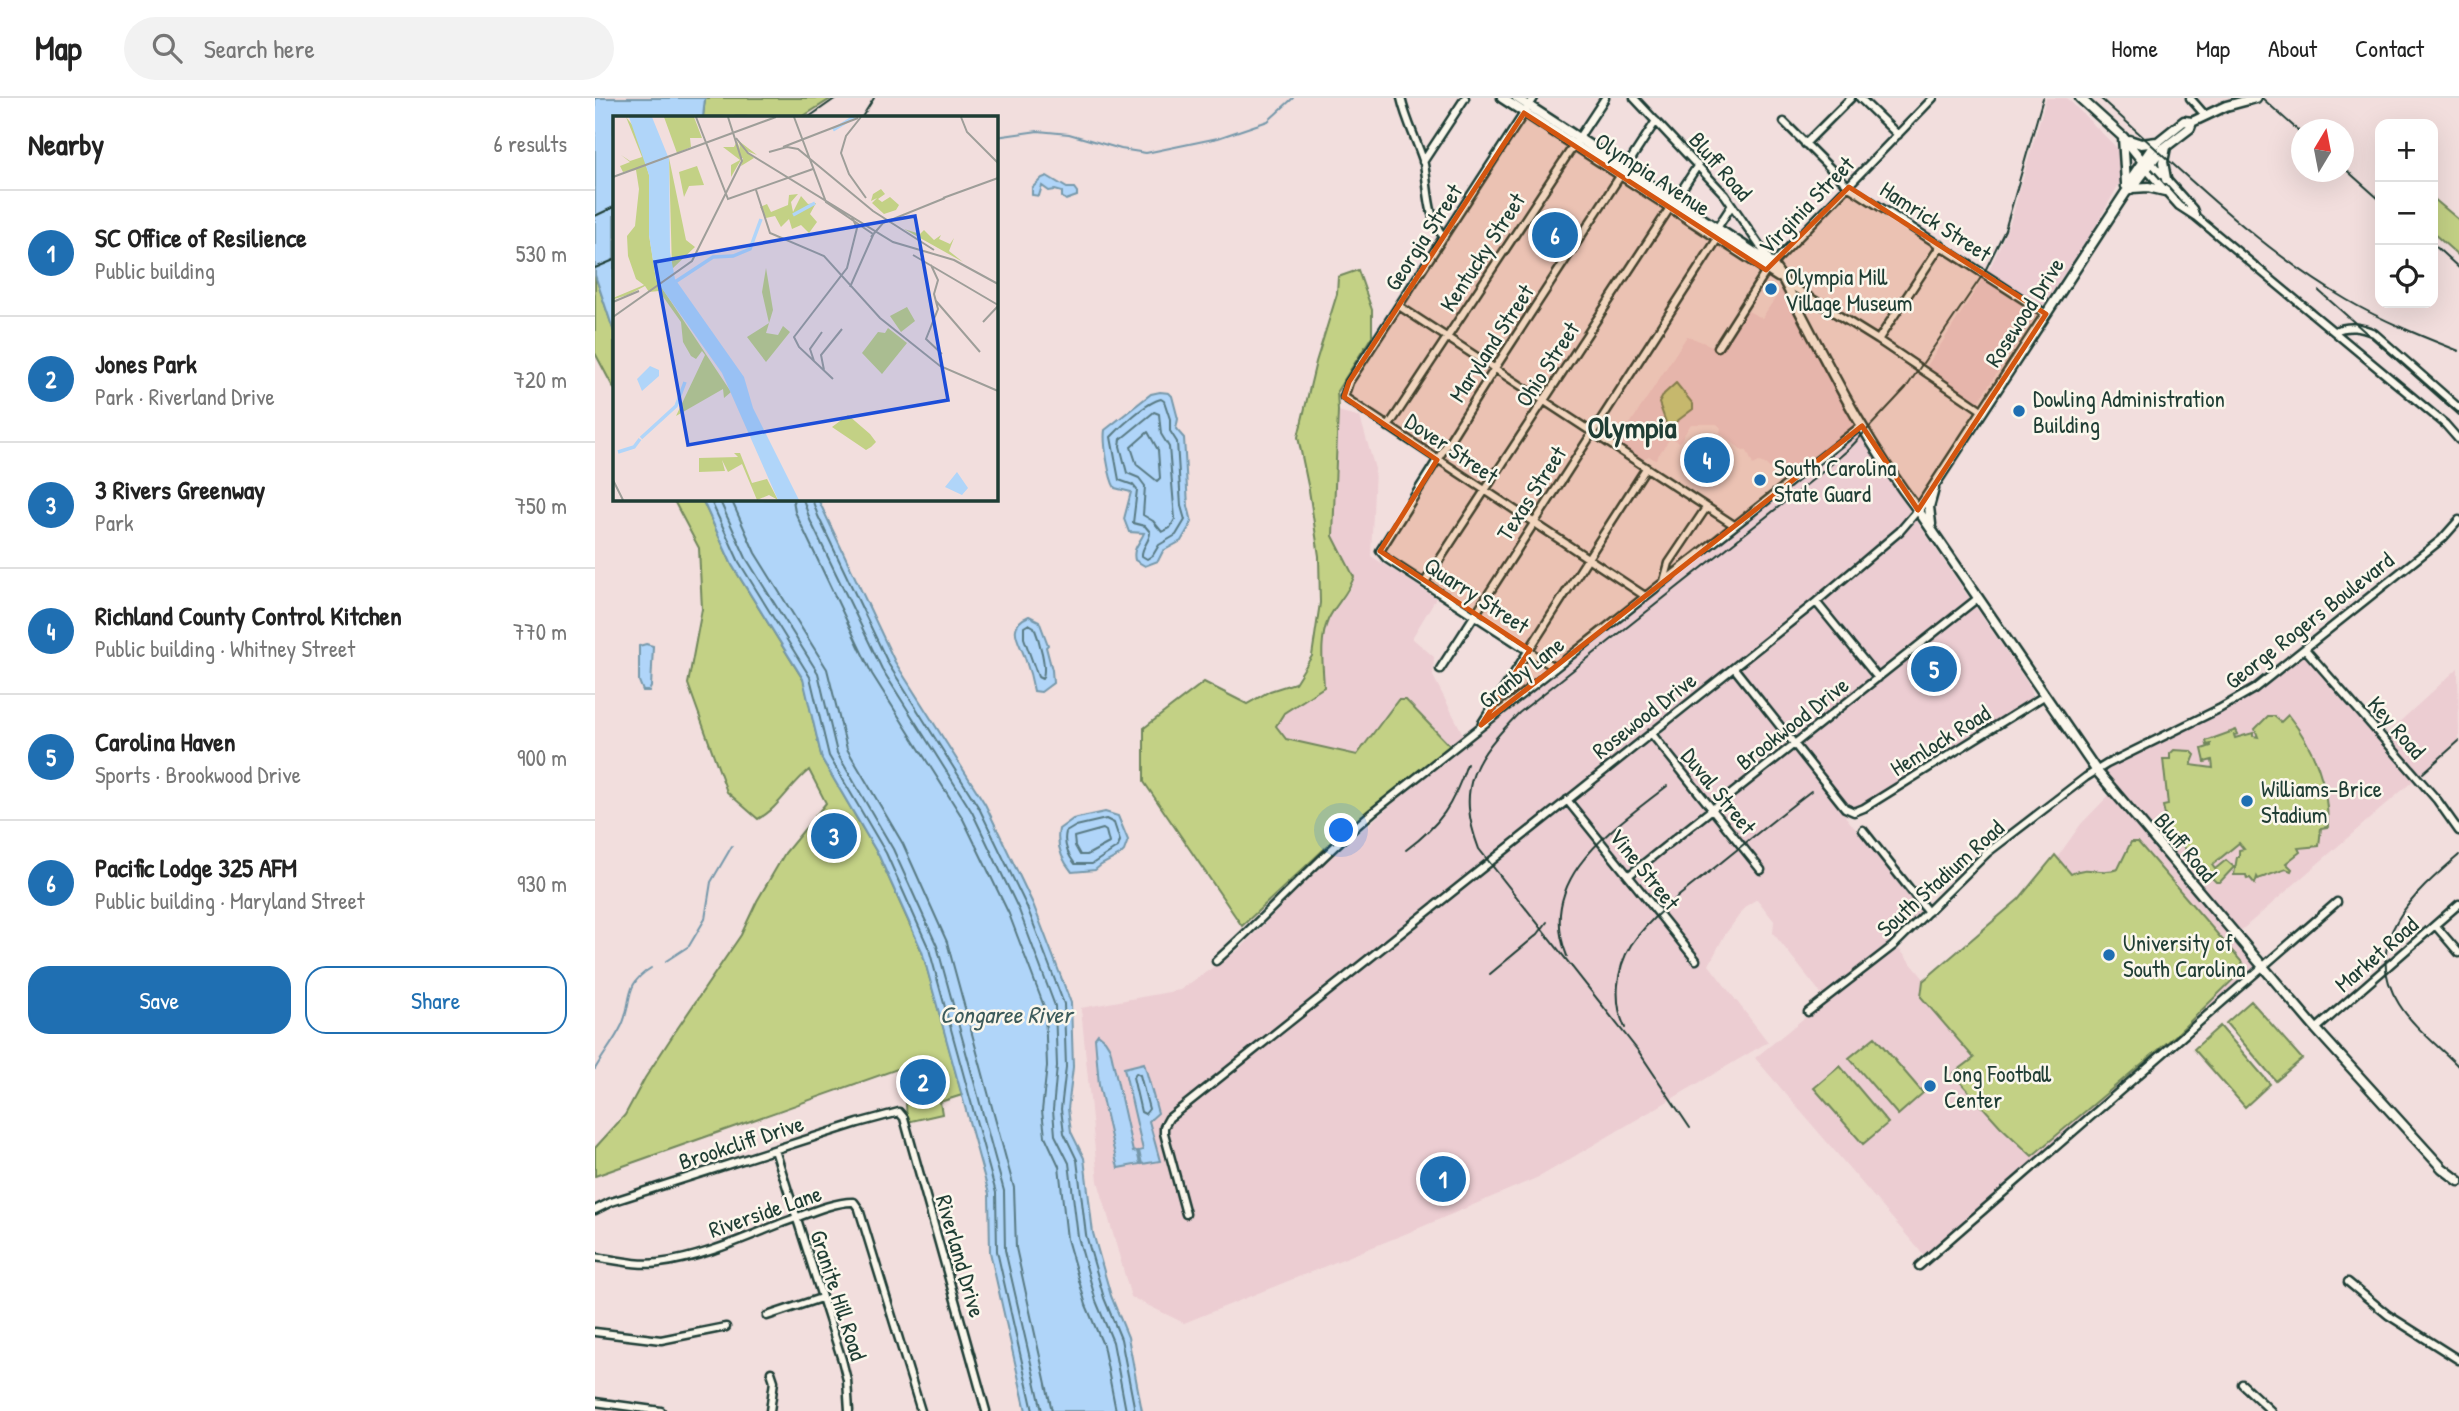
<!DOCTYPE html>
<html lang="en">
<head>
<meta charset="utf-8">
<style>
	:root { --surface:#fff; --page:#f2f2f2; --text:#222; --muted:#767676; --line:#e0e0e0; --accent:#1f6fb2 }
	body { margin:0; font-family:"Patrick Hand",sans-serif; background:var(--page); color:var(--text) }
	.controls { position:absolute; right:21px; top:21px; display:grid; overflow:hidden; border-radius:14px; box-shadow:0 7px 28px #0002 }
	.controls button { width:63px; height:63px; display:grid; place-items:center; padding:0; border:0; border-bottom:2px solid var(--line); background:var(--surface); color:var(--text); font:35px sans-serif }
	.compass { position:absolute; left:1696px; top:21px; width:63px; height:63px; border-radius:50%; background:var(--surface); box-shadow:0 7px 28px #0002; rotate:10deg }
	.you { position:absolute; left:747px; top:733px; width:24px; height:24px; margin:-18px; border:5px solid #fff; border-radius:50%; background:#1a73e8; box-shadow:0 0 0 10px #1a73e833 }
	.badge { display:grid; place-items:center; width:46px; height:46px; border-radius:50%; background:var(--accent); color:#fff; font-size:23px; font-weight:700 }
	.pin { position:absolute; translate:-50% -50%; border:4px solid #fff; box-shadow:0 2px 7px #0006 }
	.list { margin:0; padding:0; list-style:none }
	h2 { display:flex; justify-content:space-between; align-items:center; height:91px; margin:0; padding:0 28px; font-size:30px }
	h2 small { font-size:23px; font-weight:400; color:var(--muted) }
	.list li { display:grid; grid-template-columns:46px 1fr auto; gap:21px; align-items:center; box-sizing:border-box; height:126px; padding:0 28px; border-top:2px solid var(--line) }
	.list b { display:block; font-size:26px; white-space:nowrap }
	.list p { margin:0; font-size:23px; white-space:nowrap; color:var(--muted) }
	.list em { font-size:23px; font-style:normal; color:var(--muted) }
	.actions { display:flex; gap:14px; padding:21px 28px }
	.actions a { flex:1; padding:16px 0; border:2px solid var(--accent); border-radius:21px; text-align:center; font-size:24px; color:var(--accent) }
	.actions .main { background:var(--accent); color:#fff }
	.icon { flex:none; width:38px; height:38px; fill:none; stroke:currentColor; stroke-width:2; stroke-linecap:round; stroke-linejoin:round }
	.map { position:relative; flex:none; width:1864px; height:1313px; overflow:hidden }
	header { display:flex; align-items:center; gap:42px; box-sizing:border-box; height:98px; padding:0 35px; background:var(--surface); border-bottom:2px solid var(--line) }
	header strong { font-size:33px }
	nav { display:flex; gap:38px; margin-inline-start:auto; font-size:24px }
	.search { width:490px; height:63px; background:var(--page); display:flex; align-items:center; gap:18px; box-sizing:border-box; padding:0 24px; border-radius:38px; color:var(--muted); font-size:26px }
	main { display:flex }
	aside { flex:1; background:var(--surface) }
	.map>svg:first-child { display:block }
	.built { fill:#eccdd2 }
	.green { fill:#c3d185; stroke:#71875c; stroke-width:2 }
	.water { fill:#b0d5f9; stroke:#7698aa; stroke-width:2 }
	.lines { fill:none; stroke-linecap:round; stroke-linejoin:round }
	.shore { stroke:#597a83; stroke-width:2 }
	.stream { stroke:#7698aa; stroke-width:2 }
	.minor-casing { stroke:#1f3d34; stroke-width:11 }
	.major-casing { stroke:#1f3d34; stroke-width:13 }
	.minor { stroke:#fbf7ec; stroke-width:6 }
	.major { stroke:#fbf7ec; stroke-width:8 }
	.rail { stroke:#1f3d34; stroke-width:2 }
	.marked { fill:#d45610; fill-opacity:0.2; stroke:#d45610; stroke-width:5; stroke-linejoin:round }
	.poi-dot { fill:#1f6fb2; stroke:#fbf7ec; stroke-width:2.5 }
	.labels { text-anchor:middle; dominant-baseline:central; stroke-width:5; stroke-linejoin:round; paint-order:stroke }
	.street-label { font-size:23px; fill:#1f3d34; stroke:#fbf7ec }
	.poi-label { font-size:23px; fill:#1f3d34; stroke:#fbf7ec; text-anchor:start }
	.water-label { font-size:24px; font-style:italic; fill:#3c5b5b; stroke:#fbf7ec }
	.district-label { font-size:30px; font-weight:bold; fill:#1f3d34; stroke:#fbf7ec }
	.inset-river { fill:none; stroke:#b0d5f9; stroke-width:3.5 }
	.inset-road { fill:none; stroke:#9e9e99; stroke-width:2 }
	.view { fill:#1d4ed8; fill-opacity:0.15; stroke:#1d4ed8; stroke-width:3.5 }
	.inset-edge { fill:none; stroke:#1f3d34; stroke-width:3.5 }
</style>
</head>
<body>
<header>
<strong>Map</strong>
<div class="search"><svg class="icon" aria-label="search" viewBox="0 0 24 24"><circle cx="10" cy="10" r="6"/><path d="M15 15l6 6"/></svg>Search here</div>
<nav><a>Home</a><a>Map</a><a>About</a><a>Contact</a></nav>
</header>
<main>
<aside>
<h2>Nearby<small>6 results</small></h2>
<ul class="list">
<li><span class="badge">1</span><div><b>SC Office of Resilience</b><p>Public building</p></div><em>530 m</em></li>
<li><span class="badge">2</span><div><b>Jones Park</b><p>Park · Riverland Drive</p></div><em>720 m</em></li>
<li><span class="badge">3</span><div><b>3 Rivers Greenway</b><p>Park</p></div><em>750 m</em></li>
<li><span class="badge">4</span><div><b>Richland County Control Kitchen</b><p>Public building · Whitney Street</p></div><em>770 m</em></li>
<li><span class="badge">5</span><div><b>Carolina Haven</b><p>Sports · Brookwood Drive</p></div><em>900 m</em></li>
<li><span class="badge">6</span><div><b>Pacific Lodge 325 AFM</b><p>Public building · Maryland Street</p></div><em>930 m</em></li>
</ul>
<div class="actions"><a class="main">Save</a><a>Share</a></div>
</aside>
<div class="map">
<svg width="1864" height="1313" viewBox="0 0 1864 1313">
	<rect width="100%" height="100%" fill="#f2dedd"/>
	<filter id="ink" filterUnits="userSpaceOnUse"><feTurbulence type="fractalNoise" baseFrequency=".0143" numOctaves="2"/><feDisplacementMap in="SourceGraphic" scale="14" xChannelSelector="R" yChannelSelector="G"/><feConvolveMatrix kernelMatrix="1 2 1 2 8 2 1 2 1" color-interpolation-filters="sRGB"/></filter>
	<g filter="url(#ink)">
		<!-- built -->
		<path class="built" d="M1451,0H1472L1526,54L1529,77L1498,133L1382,305L1330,271L1395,170L1415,125Z
			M1187,190L1259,325V329L1188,382L1170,366L1164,364L1158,367L1152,353L1147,352L1125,335L1126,330L1122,326H1096L1084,345L1076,339L1060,362L1054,358L1045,362L1022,346L1092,238L1125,251L1151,212L1167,220Z
			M743,313L765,319L780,371L776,458L841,500L817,540L839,559L838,578L869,638L878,641L1265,332L1314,412L1436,590L1437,596L1435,601L1250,718L1328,815L1268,869L1228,898L1178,835L1179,823L1162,801L1151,808L1129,838L1114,867L1173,944L946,1078L810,1136L589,1225L536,1199L503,1083L486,910L585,892L646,850L715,778L811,694L861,653L812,602L763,657L691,641L681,628L689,615L705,606L727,549L733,522L755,491L759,479L738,438Z
			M1709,550L1787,640L1863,570L1864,643L1642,836L1668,868L1332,1161L1160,960L1300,846L1334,887L1449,778L1486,726L1520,691L1505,670L1655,592Z"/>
		<!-- green -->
		<path class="green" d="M110,0H237L207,19H108Z
			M1838,100L1864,122V158L1838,135Z
			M763,172L777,212V238L742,293L743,313L738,438L759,479C753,496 740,507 733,522C724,543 728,567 729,589L689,615L681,628L691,641L762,657L803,602H811L855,648L743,738L647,828L549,684V630L609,584L652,606L675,593L700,585L717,558L725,505L724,458L714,392L703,339L721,264L742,196L743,179Z
			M0,177L19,234V291L0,255Z
			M1081,285L1098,306V311L1073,330L1064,305L1069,296Z
			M78,401H107L137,467L209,583L227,661L284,758L328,856L367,997L345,1004L347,1016L312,1024L311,1005L322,964L0,1078V1050L30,1017L50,980L80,934L146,837L162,803L190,755L231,705L214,672C195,687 183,711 163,721L132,694L93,586L107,511L104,450Z
			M1693,617C1720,651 1733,685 1733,729L1726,730L1724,748L1703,750L1705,754L1691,765L1697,771L1696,773L1691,771L1663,781L1662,779L1660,786L1655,780L1652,781L1651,777H1639L1642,759H1644V752L1649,751L1644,745L1617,767L1620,771L1631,762L1639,769L1625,784H1621L1612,775L1609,778L1587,746L1583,747L1577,735L1574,736L1570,733L1568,723L1571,722L1568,708L1573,707L1568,661H1575V656L1579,652L1596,653L1600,657L1596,667L1618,670L1617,662L1610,664L1607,651L1616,648V646L1612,647L1611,643L1641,632L1643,636L1639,637L1640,640L1658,635V638L1663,639L1660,631L1673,618H1679L1686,624Z
			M1536,744H1543L1651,869L1581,937L1437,1058L1405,1028L1358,976L1379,960L1326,899L1328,883L1424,801L1460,757L1476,776C1493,766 1504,778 1523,771Z
			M1656,903L1707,961L1681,983L1631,925Z
			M1625,928L1675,986L1650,1009L1599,951Z
			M1280,939L1328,995L1303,1017L1254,960Z
			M1245,968L1293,1025L1268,1046L1219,990Z"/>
		<!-- water -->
		<path class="water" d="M0,0H110L108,19H19V234L0,177Z
			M452,78L472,90H479L482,94V98L471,102L467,99V94L460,92L454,93L447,88L444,98L437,97V90L447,80Z
			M565,294L574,295L577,298L583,321L581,331L589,340L593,408L597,424L586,443L568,453L563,463L550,468L540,462C537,450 545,445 549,435L534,434L529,421L536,394L520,390C514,381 508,344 510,332L556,296Z
			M107,401H223L300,564L390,706L438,806L476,905L478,969L473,1011L476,1034L489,1060L498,1135L516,1198L533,1239L547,1313H431L395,1154L394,1096L327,853L284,758L227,661L208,581L137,467Z
			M434,518L444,523L453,547L451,549L457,572L458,585L446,594L439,593C437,582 434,571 430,560C425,544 410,528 434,518Z
			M51,546L58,548L56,589L54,593H48L44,583V548Z
			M510,714L523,718L533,742L529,753L525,757L506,767L500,772L477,774C467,762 461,747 464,731L478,721Z
			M503,936L510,942L515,950L538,1054L542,1053L545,1066L523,1070L504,987L500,940Z
			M549,965L563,1015L554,1023L565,1063L547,1066L544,1053L548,1052L529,970Z"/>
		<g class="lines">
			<!-- shore -->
			<path class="shore" d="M566,301L569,303L575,321V333L582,344L586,408L590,422L581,437L564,447L558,457L552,461L547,458C546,449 555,444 555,434L550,428L538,425L542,392L538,387L524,382L516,339C526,328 552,304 566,301Z
				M559,314L564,316L566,336L574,349L580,421L575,430L567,434L558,423L548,417L550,388L544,380L532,375L525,348L526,341Z
				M553,334L563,352L565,380L562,383L542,367L536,349Z
				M115,401L144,464L215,579L234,658L291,755L334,851L401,1095L402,1153L438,1313
				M124,401L151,460L223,575L242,655L298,751L342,848L409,1093L410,1152L447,1313
				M136,401L160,455L232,571L252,651L308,746L352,844L419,1090L421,1150L457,1313
				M198,401L200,414L277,576L367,719L414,816L450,911L452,968L447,1013L450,1038L464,1068L472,1141L491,1207L508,1247L521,1313
				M208,401L215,422L287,571L377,714L424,812L460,908L462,968L458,1012L460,1037L474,1065L483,1139L501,1203L518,1244L531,1313
				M217,401L223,418L294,567L384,710L432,809L469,906L471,969L466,1011L469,1035L482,1062L491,1137L509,1200L526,1241L540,1313
				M434,526L439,529C444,541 453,571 447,581L443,579L429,540V529Z
				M511,721L519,725L525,743L523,749L497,766H480C473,757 468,746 471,734L481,728Z
				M508,731L511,733L514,745L492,757H485L480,748L479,739Z
				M541,975L545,977L554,1011L550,1016L546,1014L538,979Z"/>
			<!-- stream -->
			<path class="stream" d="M401,39L443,33L474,36L526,51L551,55L623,40L673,23L698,0
				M71,863L94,848L110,821L116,784L137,748
				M0,971C8,957 20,942 27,927C38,903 28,887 56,870"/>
			<!-- minor casing -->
			<g class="minor-casing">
				<path id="minor" d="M806,0C811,22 821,41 828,62C834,85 831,120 849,139
					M939,0L754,284L749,299L1050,498
					M1039,0L1130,97L1176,164
					M1265,0L1303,37
					M1595,0L1610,17
					M1189,24L1254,89L1451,216
					M1210,46L1256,0
					M828,64L870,0
					M1556,64L1598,111L1601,119
					M1551,71L1584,108L1601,119L1850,326L1864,342
					M1122,130L1137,107
					M1190,184L1283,242L1388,313
					M804,208L1139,427
					M1739,233C1754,227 1765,229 1779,235L1864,310
					M1283,242L1346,147
					M1123,249L1172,172L1338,0
					M793,329L1010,0
					M1069,483L1074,465L1111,410
					M830,484L1103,67
					M1221,504L1283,580
					M1710,551L1842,702L1864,733
					M960,570L792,461L785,453L900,270L1061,23
					M1139,570L1250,710L1259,714L1269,710L1449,598
					M845,571L1125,137
					M887,625L1051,370
					M1056,635L1166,772
					M972,702L1101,862
					M1268,732L1333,814
					M1033,778L1383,500
					M1840,827L1864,855
					M621,863C675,815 723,760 778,714L1267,327
					M1213,914L1298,848L1392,755L1491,679L1512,666L1624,611L1659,591L1847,441L1864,422
					M1721,931L1864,806
					M304,1014L309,1020L391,1313
					M180,1052L247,1262L252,1282L254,1313
					M0,1112L16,1104L263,1025L304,1014
					M591,1116L569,1035V1029L574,1020L1221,504L1305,433L1323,412
					M0,1159C21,1162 43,1168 64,1165C106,1160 149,1140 187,1125C207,1118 239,1103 259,1104L264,1111L326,1313
					M1324,1168L1742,804
					M1753,1184L1793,1217L1864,1262
					M172,1218L226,1200
					M0,1234L66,1242L131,1229
					M1647,1286L1676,1313
					M0,1304L66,1313
					M175,1313L179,1283L176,1274"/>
			</g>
			<!-- major casing -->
			<g class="major-casing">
				<path id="major" d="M907,0L1183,179
					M922,0L1177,166L1189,183C1230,261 1269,342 1323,412L1501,672L1721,931L1847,1070L1864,1083
					M1485,0L1528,39L1549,65
					M1528,39L1531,85
					M1534,42L1546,46L1562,44
					M1571,49L1568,64L1571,81
					M1531,88L1559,47L1589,23L1597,24L1631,8L1661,0
					M1537,90L1553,89L1570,93
					M1323,412L1531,94L1537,90L1565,53L1595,30L1597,24
					M1336,426L1334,409L1339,391"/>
			</g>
			<!-- minor -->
			<use href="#minor" class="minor"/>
			<!-- major -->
			<use href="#major" class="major"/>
			<!-- rail -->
			<path class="rail" d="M1505,0C1584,70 1661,149 1752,202C1788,223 1826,238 1864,253
				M1667,0L1706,35
				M214,19L241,0
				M267,19L279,0
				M1748,69L1785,102
				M0,118L19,109
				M1838,146L1864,170
				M0,170L19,162
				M1724,193L1864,317
				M1828,675L1864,643
				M811,752C846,726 858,707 872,666
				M1864,757C1820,795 1764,843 1804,906C1819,930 1845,949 1864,969
				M972,858C940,780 1019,730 1072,688
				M895,876L943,836L952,824
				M1030,930C1018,904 1021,871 1036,847C1057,816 1094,790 1123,767C1154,742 1185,717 1216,693
				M1095,1030L1044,954L884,751C860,688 880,660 924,615L1225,376L1254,351L1311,290L1389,175L1410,132L1448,0"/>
		</g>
	</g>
	<!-- marked area -->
	<path class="marked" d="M929,15L1171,172L1254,89L1451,216L1323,412L1267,328L886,627L935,552L785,453L842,362L749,299L754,284Z"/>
	<!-- markers -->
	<g class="poi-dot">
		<circle cx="1176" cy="191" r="7"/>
		<circle cx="1424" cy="313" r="7"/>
		<circle cx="1165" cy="382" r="7"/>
		<circle cx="1652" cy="703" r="7"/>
		<circle cx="1514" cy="857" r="7"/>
		<circle cx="1335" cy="988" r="7"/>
	</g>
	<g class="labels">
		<!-- street labels -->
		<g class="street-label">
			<text transform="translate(1126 68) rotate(49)">Bluff Road</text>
			<text transform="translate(1058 76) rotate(33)">Olympia Avenue</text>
			<text transform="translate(1211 107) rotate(-46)">Virginia Street</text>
			<text transform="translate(1341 123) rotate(33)">Hamrick Street</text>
			<text transform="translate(828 139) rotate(-57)">Georgia Street</text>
			<text transform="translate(887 154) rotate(-57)">Kentucky Street</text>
			<text transform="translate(1429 214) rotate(-57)">Rosewood Drive</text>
			<text transform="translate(896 245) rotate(-57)">Maryland Street</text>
			<text transform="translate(952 266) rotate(-57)">Ohio Street</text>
			<text transform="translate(857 350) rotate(34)">Dover Street</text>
			<text transform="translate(936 395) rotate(-57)">Texas Street</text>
			<text transform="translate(882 497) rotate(33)">Quarry Street</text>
			<text transform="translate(1714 522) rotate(-38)">George Rogers Boulevard</text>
			<text transform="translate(926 574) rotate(-38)">Granby Lane</text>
			<text transform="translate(1049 617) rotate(-38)">Rosewood Drive</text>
			<text transform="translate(1197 625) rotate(-38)">Brookwood Drive</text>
			<text transform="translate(1802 629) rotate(49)">Key Road</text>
			<text transform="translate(1345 642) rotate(-32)">Hemlock Road</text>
			<text transform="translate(1124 693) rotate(51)">Duval Street</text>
			<text transform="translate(1591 749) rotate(50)">Bluff Road</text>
			<text transform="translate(1050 771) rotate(51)">Vine Street</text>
			<text transform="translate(1345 780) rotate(-42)">South Stadium Road</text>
			<text transform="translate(1781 856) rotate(-41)">Market Road</text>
			<text transform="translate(146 1044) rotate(-18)">Brookcliff Drive</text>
			<text transform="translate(170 1113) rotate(-19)">Riverside Lane</text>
			<text transform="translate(366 1158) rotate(74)">Riverland Drive</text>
			<text transform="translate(244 1197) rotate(72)">Granite Hill Road</text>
		</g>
		<!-- poi labels -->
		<g class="poi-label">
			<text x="1190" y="178">Olympia Mill<tspan x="1190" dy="26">Village Museum</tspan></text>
			<text x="1438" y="300">Dowling Administration<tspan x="1438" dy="26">Building</tspan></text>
			<text x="1179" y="369">South Carolina<tspan x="1179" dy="26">State Guard</tspan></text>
			<text x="1666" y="690">Williams-Brice<tspan x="1666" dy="26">Stadium</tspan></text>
			<text x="1528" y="844">University of<tspan x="1528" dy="26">South Carolina</tspan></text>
			<text x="1349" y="975">Long Football<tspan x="1349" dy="26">Center</tspan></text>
		</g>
		<!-- water labels -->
		<g class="water-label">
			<text x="411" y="916">Congaree River</text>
		</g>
		<!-- district labels -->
		<g class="district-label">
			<text x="1037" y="329">Olympia</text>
		</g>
	</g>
	<!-- overview -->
	<g transform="translate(18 18)">
		<rect width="385" height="385" fill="#f2dedd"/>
		<path d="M13,1L21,11L27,28L36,59V119L43,163L118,276L111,282L110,273L63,300L92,239L89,235L83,243L78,240L70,226L68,206L46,175L36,176L32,170L15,179L1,183L0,182L31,169L23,163L15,140L14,120L22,110L26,73L23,54L10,56L7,50L17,46L8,39L17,45L29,41ZM51,1H81L89,22H77L78,31L64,37ZM124,25L127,33L126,25L144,39L131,34L141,42L128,50L130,42H129L118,61V49L127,44L110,31H121ZM56,42L73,124L82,131L59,153ZM84,50L91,69L76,70L71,81L66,56ZM268,73L272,78L265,83L269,86L277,81L286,89L283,94L271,98L259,87L264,82L258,85L260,78ZM185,78L178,86L180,96L188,80L195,88L203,87L197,98L204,106L196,117L188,109L179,113L176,103L168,111L162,100L153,102L147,91L154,88L158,96L175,89L176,79ZM291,113L307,118L311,114L321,124L328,119L326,123L337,128L341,122L336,135L350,146ZM153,152L160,194L153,217L165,219L170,210L177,216L153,246L134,221L156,207L149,176ZM294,191L302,205L288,216L277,200ZM275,212L294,227L269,258L249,237L265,216L272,217ZM235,299L257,318L263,326L258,331L253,334L219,311ZM121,337H127L139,367L154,363L165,384L156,379L144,384L129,348L115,356L109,344L112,355L86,356V342L125,341Z" fill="#c3d185"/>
		<path d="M16,1H39L56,43L57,136L62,163L131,261L140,292L186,384H165L109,257L43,164L36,119V59ZM37,250L46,254V260L29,275L24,263ZM344,356L355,372L349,379L332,371Z" fill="#b0d5f9"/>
		<path class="inset-river" d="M220,14L241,1M180,99L202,87M62,166L100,141L120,140L137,133L148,103M28,322L63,290L72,266M5,336L21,331L27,323"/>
		<path class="inset-road" d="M83,1L115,83L200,53M181,1L213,86L260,118M248,1L233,20L228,37L236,58L253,82M348,1L354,16L385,47M123,22L135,37L280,126L341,144L385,168M170,31L245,2M156,36L174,31L185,33L260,95L321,134M0,61L163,1M143,74L157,117L211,140L267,202L327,250L385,275M330,82L385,62M258,121L270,107L332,82M300,139L385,189M318,149L325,164L321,178L325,193L313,223L329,238M237,171L261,117M323,185L367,236M0,186L26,175M0,201L79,145L129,45L115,1M370,206L385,190M201,245L197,233L209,216M211,254L208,239L229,213M220,263L186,231L181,221L234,152L244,112L239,101M0,364L10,384"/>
		<path class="view" d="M302,100L335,284L75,329L42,146Z"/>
		<rect width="385" height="385" class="inset-edge"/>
	</g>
</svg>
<div class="controls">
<button>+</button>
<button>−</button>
<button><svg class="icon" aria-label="locate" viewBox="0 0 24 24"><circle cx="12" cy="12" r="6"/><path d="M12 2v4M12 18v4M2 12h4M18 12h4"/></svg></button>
</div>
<svg class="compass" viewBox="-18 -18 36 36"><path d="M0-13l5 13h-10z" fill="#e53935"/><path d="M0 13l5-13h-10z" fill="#767676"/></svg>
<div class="you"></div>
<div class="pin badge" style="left:848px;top:1081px">1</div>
<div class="pin badge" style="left:328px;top:984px">2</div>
<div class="pin badge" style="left:239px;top:738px">3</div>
<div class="pin badge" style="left:1112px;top:362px">4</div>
<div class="pin badge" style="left:1339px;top:571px">5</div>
<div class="pin badge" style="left:960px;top:137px">6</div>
</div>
</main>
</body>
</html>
